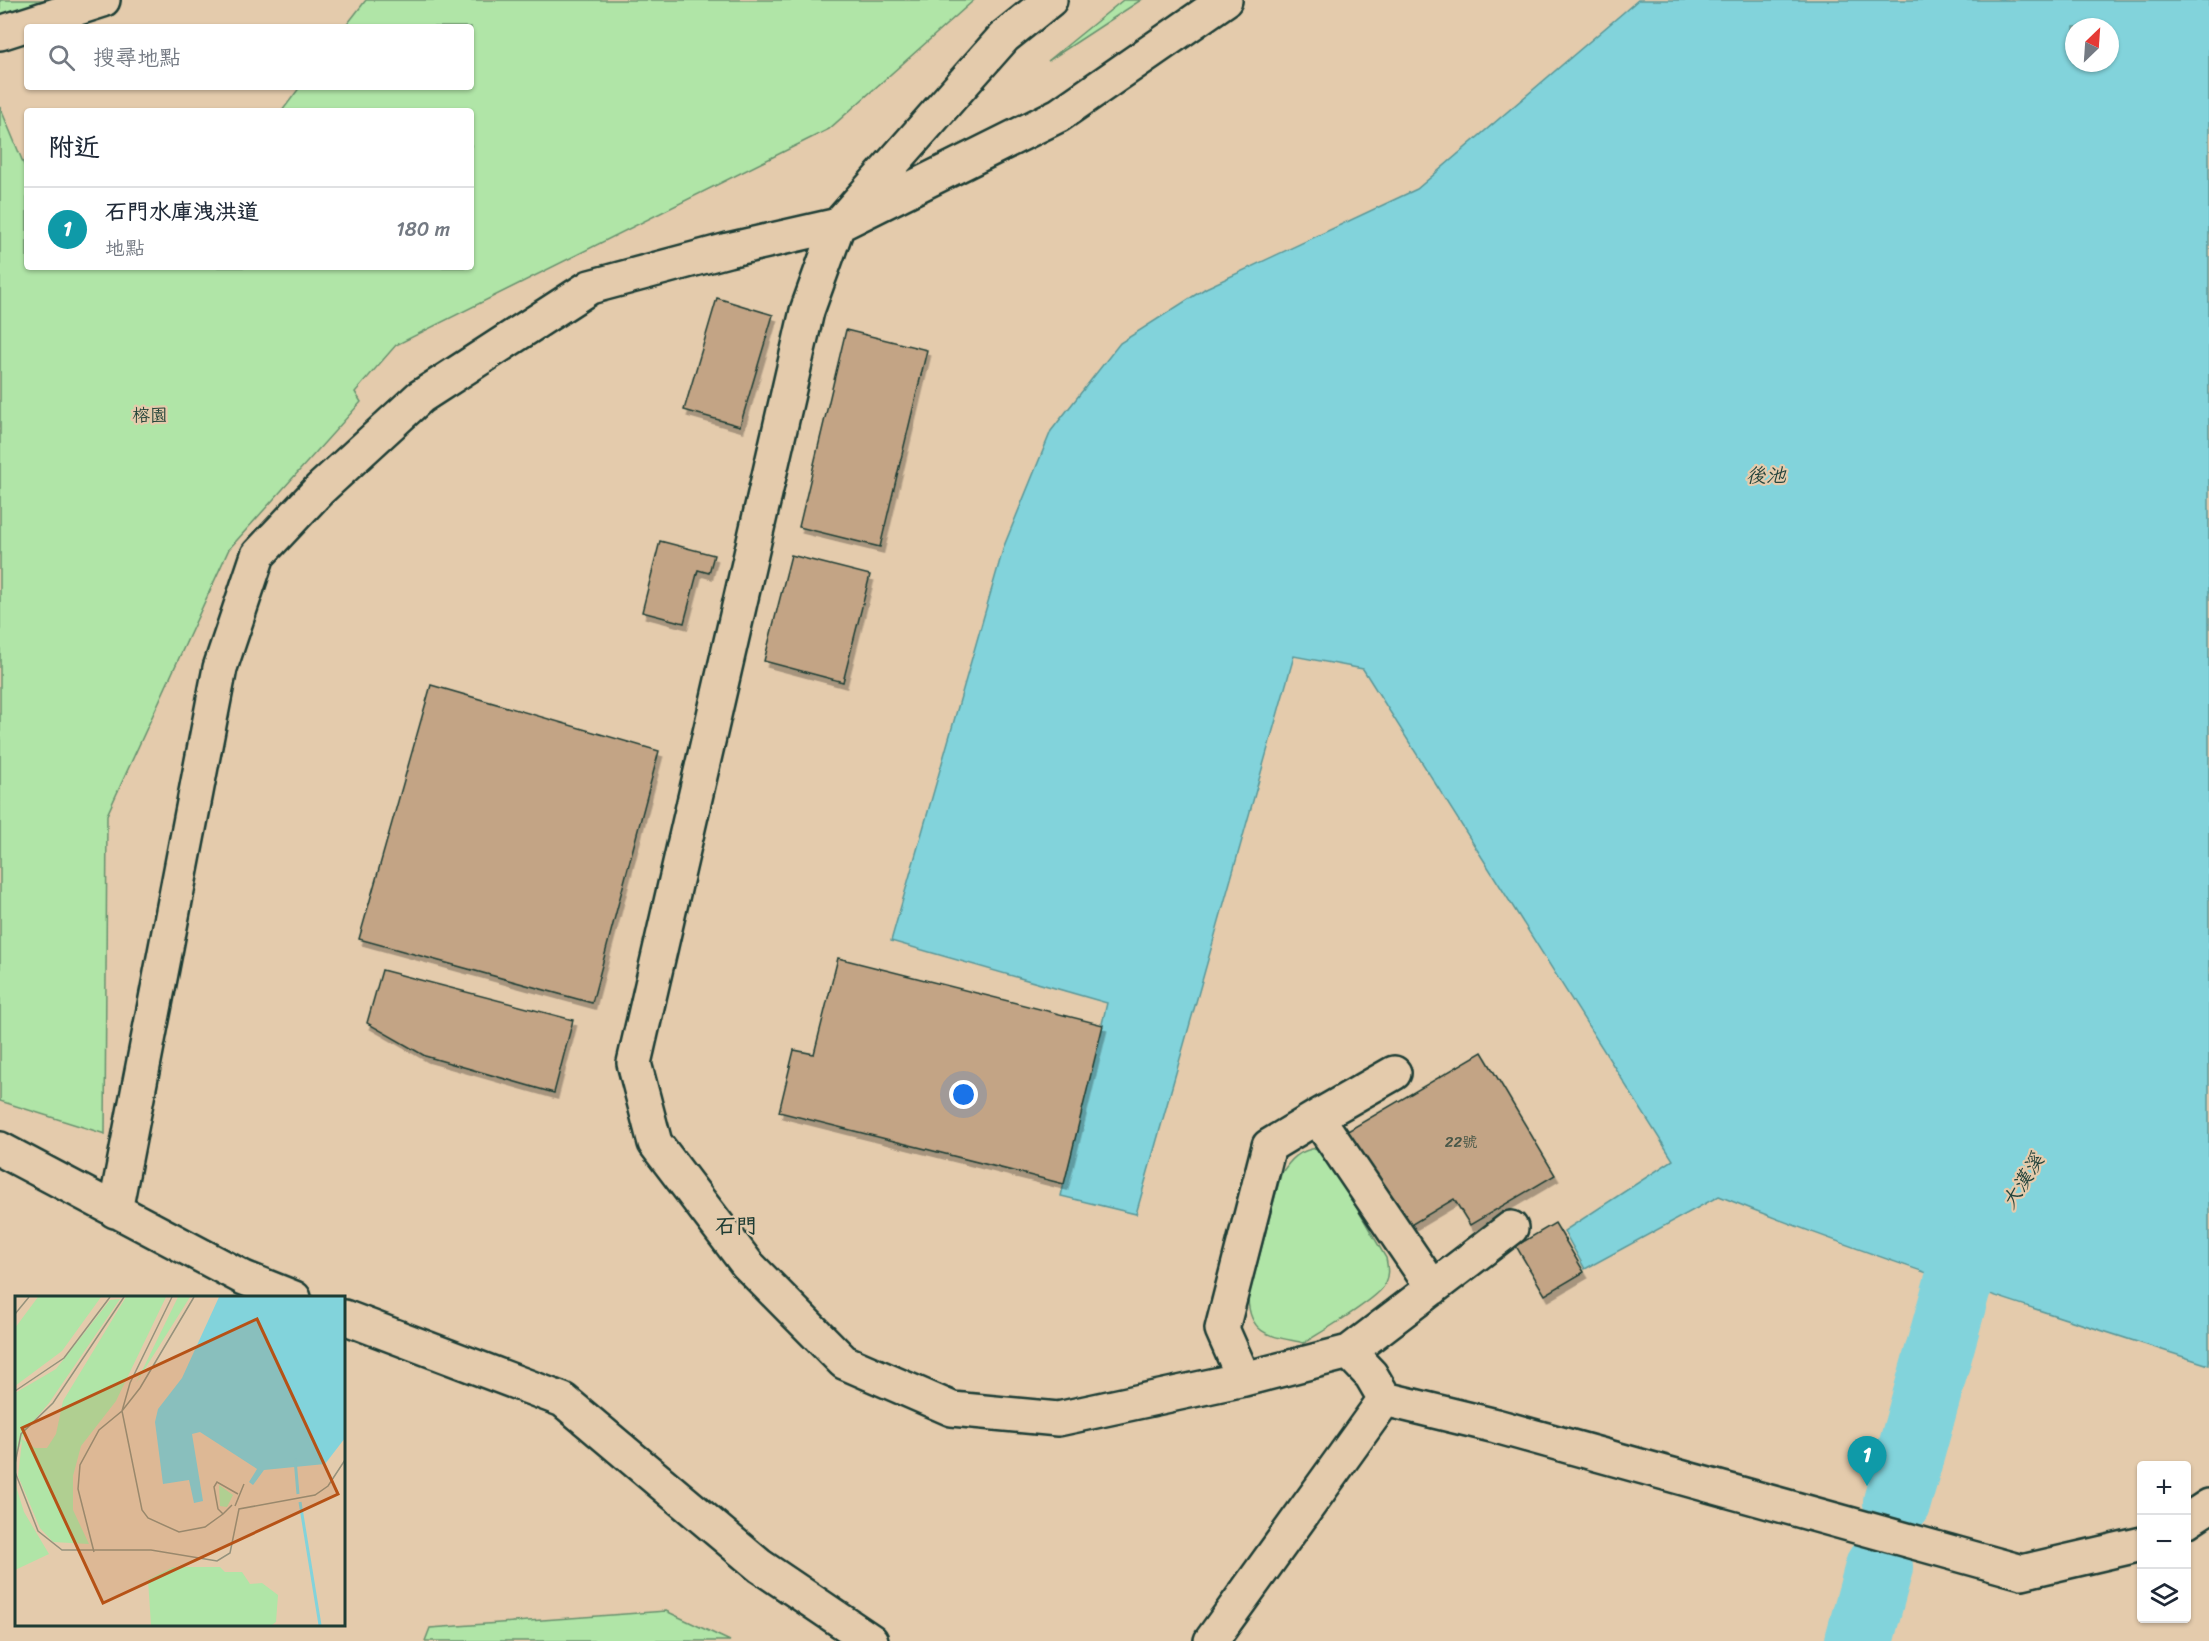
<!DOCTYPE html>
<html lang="zh-TW">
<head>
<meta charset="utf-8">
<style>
	:root { --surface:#fff; --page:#f6f6f7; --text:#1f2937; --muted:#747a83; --line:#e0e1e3; --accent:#111827 }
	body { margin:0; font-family:Sriracha,"LXGW WenKai TC",sans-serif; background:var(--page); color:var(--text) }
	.controls { position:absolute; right:18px; bottom:18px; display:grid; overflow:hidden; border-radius:6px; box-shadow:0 2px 4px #0004 }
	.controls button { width:54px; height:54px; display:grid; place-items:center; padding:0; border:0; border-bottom:2px solid var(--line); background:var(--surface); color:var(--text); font:30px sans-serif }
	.compass { position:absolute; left:2065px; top:18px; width:54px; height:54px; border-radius:50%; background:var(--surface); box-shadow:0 2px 4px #0004; rotate:25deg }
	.you { position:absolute; left:964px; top:1095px; width:21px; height:21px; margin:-15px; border:4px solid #fff; border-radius:50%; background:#1a73e8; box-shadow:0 0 0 9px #1a73e833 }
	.badge { display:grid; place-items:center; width:39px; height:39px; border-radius:50%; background:var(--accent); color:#fff; font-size:20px; font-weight:700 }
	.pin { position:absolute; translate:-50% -50px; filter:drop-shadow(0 2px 3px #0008) }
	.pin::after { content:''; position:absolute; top:32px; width:21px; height:18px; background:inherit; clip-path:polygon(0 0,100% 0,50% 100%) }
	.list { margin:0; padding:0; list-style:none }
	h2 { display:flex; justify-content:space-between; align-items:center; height:78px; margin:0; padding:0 24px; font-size:26px }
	h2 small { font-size:20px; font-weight:400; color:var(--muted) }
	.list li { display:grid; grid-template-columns:39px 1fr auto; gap:18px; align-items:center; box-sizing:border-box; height:84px; padding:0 24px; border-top:2px solid var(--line) }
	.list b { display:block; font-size:22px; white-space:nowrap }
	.list p { margin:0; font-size:20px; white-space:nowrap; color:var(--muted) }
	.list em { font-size:20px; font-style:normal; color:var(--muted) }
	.icon { flex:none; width:33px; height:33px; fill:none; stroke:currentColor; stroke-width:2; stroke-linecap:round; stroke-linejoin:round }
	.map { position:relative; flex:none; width:2209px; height:1641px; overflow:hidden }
	.search { position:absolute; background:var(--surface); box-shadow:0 2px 4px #0004; left:24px; top:24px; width:450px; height:66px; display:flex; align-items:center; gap:15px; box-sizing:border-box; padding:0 21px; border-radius:6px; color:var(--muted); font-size:22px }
	.panel { position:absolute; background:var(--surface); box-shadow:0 2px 4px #0004; left:24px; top:108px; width:450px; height:162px; border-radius:6px }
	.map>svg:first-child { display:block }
	.green { fill:#b0e5a7; stroke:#68916e; stroke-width:1.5 }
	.water { fill:#82d3db; stroke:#5a9798; stroke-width:1.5; fill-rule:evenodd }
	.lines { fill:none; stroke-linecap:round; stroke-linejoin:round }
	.river { stroke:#82d3db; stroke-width:68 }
	.building { fill:#c3a485; stroke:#1f3d34; stroke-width:1.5; filter:url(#shadow) }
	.minor-casing { stroke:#1f3d34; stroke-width:38 }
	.minor { stroke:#e4cbac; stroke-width:33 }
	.labels { text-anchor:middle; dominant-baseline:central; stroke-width:4.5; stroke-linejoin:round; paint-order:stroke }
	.number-label { font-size:15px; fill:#485748 }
	.park-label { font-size:18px; fill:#26453a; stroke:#e4cbac }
	.water-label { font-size:20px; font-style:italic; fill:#24443c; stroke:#e4cbac }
	.quarter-label { font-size:21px; font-weight:bold; fill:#1f3d34; stroke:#e4cbac }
	.inset-river { fill:none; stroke:#82d3db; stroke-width:3 }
	.inset-road { fill:none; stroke:#95927c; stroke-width:1.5 }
	.view { fill:#b65216; fill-opacity:0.15; stroke:#b65216; stroke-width:3 }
	.inset-edge { fill:none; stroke:#1f3d34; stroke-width:3 }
</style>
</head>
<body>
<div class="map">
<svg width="2209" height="1641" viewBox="0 0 2209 1641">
	<defs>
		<filter id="shadow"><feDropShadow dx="3.5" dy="6" stdDeviation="0" flood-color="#0004"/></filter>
	</defs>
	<rect width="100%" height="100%" fill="#e4cbac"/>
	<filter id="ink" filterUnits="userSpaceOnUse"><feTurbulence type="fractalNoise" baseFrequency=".0167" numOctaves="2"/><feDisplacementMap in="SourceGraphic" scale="12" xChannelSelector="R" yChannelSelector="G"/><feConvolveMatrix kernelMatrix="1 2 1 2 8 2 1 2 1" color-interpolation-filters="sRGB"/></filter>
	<g filter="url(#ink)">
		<!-- green -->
		<path class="green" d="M0,0H89L0,48Z
			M366,0H974L829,129L396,345L355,392L361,402L229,549L107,815L105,1134L0,1101V107L27,172V267H471V111H282L300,87H471V27H345Z
			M1123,0H1141L1048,61Z
			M1318,1148L1326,1155L1386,1258C1388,1268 1389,1276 1384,1286C1376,1300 1321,1332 1304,1343C1273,1336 1250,1337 1248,1299L1281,1174C1291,1159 1299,1150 1318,1148Z
			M666,1611L730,1641H425L430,1628Z"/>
		<!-- water -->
		<path class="water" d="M1638,0H2209V1365C2045,1312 1879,1261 1719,1196L1585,1269L1564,1231L1673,1160L1363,669L1294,656L1136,1214L1061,1196L1107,1003L891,941L1004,546L1051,431L1120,343L1206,288L1417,189ZM2074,27H2110V63H2074Z"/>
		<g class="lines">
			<!-- river -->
			<path class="river" d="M1897,1502L1958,1283L2008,1205
				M1859,1641L1879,1567"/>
		</g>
		<!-- building -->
		<path class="building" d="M717,298L773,315L740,426L684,410Z
			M846,330L927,350L880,547L799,527Z
			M660,541L714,555L709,573L698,570L684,623L642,612Z
			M791,555L870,575L843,682L764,661Z
			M431,685L659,751L592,1003L359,939Z
			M838,958L1103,1025L1064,1184L779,1112L794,1050L814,1054Z
			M382,970L573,1020L554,1093L425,1056L367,1023Z
			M1482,1052L1555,1175L1470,1225L1454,1199L1404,1229L1346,1132Z
			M1555,1223L1584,1272L1545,1295L1516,1246Z"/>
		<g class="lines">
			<!-- minor casing -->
			<g class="minor-casing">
				<path id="minor" d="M1050,0L1004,37L838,225L807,311L634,1063L655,1143L747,1264L844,1362L952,1409L1058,1419L1244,1379
					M0,33L103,0
					M1317,1117L1394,1073
					M0,1149L244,1278L294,1298
					M115,1211L220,668L258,555L320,489L420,397L590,287L728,250L838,225L1059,115L1225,0
					M344,1317L563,1400L760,1566L871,1641
					M1349,1352L1244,1379L1222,1329L1269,1146L1317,1117L1433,1288
					M1385,1399L1371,1375L1349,1352L1511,1228
					M2186,1521L2209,1506
					M1211,1641L1385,1399L1496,1426L2022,1572L2142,1544"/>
			</g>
			<!-- minor -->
			<use href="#minor" class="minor"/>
		</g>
	</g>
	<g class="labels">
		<!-- number labels -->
		<g class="number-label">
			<text x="1461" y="1142">22號</text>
		</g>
		<!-- park labels -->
		<g class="park-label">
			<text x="150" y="415">榕園</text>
		</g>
		<!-- water labels -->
		<g class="water-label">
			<text x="1766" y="475">後池</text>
			<text transform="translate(2023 1181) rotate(-58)">大漢溪</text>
		</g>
		<!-- quarter labels -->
		<g class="quarter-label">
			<text x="736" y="1226">石門</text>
		</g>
	</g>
	<!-- overview -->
	<g transform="translate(15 1296)">
		<rect width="330" height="330" fill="#e4cbac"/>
		<path d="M23,1H86L47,55L0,90V32ZM111,1H151L101,105L66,150L58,180V214L74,248L38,246L25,232L3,180L7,145L0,162V97L41,73L95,4L105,3L34,107L10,135L7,143L20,152H32L41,138L48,105ZM163,1H175L121,87ZM0,187L9,216L34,258L0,274ZM204,189L218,199L212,211L205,210ZM158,271H205L210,276H227L235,288L247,287L263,299L261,326L257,329H136L133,284Z" fill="#b0e5a7"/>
		<path d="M204,1H330V142L310,168L249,174L238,189L234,186L242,173L185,136L177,138L188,205L179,207L174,184L148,188L140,126L143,113L167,82Z" fill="#82d3db"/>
		<path class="inset-river" d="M280,163L283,198M285,206L305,329"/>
		<path class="inset-road" d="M157,1L115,87L107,115L127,214L133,222L164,236L190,231L208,218M0,18L14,1M0,95L49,62L95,1M0,168L6,138L38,107L109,1M0,176L23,235L47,254H136L202,265L215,257L224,213L300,199L313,190L330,164M217,209L208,218L203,213L199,191L202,186L223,198M220,210L229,188M79,256L63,193L65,169L84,134L107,115L125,92L179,1"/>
		<path class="view" d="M242,23L323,198L88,307L7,132Z"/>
		<rect width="330" height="330" class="inset-edge"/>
	</g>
</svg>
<div class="controls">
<button>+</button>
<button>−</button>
<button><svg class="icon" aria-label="layers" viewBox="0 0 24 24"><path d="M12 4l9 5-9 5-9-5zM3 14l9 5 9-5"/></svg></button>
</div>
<svg class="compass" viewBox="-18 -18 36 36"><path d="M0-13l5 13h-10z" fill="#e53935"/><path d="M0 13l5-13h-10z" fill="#747a83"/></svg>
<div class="you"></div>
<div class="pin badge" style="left:1867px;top:1486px;background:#0f9aa8">1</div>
<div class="search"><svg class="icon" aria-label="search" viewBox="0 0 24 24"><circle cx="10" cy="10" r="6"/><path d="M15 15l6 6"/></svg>搜尋地點</div>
<section class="panel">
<h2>附近<small></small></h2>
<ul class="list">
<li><span class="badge" style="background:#0f9aa8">1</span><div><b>石門水庫洩洪道</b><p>地點</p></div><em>180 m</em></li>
</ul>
</section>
</div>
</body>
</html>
